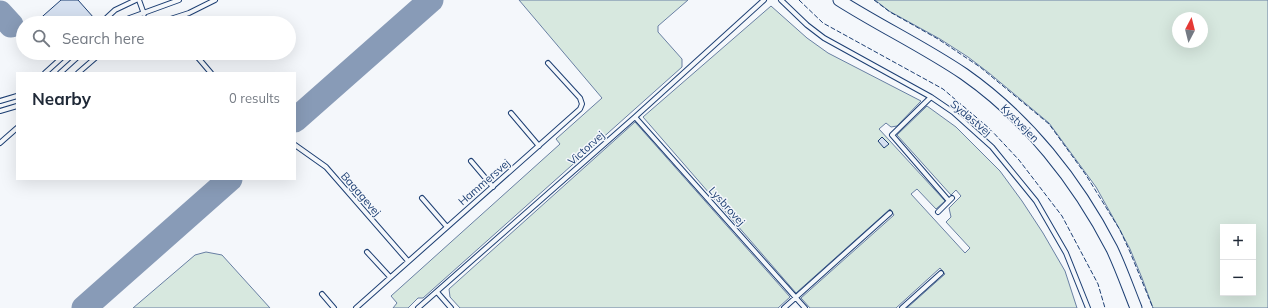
<!DOCTYPE html>
<html lang="en">
<head>
<meta charset="utf-8">
<style>
	:root { --surface:#fff; --page:#f6f6f7; --text:#1f2937; --muted:#747a83; --line:#e0e1e3 }
	body { margin:0; font-family:Mulish,sans-serif; background:var(--page); color:var(--text) }
	.controls { position:absolute; right:12px; bottom:12px; display:grid; overflow:hidden; border-radius:0px; box-shadow:0 4px 16px #0002 }
	.controls button { width:36px; height:36px; display:grid; place-items:center; padding:0; border:0; border-bottom:1px solid var(--line); background:var(--surface); color:var(--text); font:20px sans-serif }
	.compass { position:absolute; left:1172px; top:12px; width:36px; height:36px; border-radius:50%; background:var(--surface); box-shadow:0 4px 16px #0002; rotate:7deg }
	.list { margin:0; padding:0; list-style:none }
	h2 { display:flex; justify-content:space-between; align-items:center; height:52px; margin:0; padding:0 16px; font-size:17px }
	h2 small { font-size:13px; font-weight:400; color:var(--muted) }
	.icon { flex:none; width:22px; height:22px; fill:none; stroke:currentColor; stroke-width:2; stroke-linecap:round; stroke-linejoin:round }
	.map { position:relative; flex:none; width:1268px; height:308px; overflow:hidden }
	.search { position:absolute; background:var(--surface); box-shadow:0 4px 16px #0002; left:16px; top:16px; width:280px; height:44px; display:flex; align-items:center; gap:10px; box-sizing:border-box; padding:0 14px; border-radius:22px; color:var(--muted); font-size:15px }
	.panel { position:absolute; background:var(--surface); box-shadow:0 4px 16px #0002; left:16px; top:72px; width:280px; height:108px; border-radius:0px }
	.map>svg:first-child { display:block }
	.green { fill:#d7e8df; stroke:#687fa3; fill-rule:evenodd }
	.lines { fill:none; stroke-linecap:round; stroke-linejoin:round }
	.taxiway { stroke:#889bb7; stroke-width:25 }
	.building { fill:#d5e0f0; stroke:#1d3f73 }
	.service-casing { stroke:#1d3f73; stroke-width:6 }
	.tertiary-casing { stroke:#1d3f73; stroke-width:13 }
	.service { stroke:#f4f7fb; stroke-width:4 }
	.tertiary { stroke:#f4f7fb; stroke-width:11 }
	.fence { stroke:#1d3f73; stroke-width:1; stroke-dasharray:5 2; stroke-linecap:butt }
	.labels { text-anchor:middle; dominant-baseline:central; stroke-width:3; stroke-linejoin:round; paint-order:stroke }
	.street-label { font-size:11px; fill:#1d3f73; stroke:#f4f7fb }
</style>
</head>
<body>
<div class="map">
<svg width="1268" height="308" viewBox="0 0 1268 308">
	<rect width="100%" height="100%" fill="#f4f7fb"/>
	<!-- green -->
	<path class="green" d="M519,0H688L658,26V32L682,59V67L423,298H418L408,308H393L397,303L391,296L560,144L556,139L602,98Z
		M875,0H1268V308H1153L1142,278L1130,249L1120,230L1096,187L1049,123L989,73L968,57L940,39L889,11ZM1178,18H1202V42H1178ZM1223,227H1253V293H1223Z
		M771,6L807,38L828,53L921,101L897,126L891,127L886,123L879,129L945,201L936,209L917,189L911,194L965,253L970,248L946,222L951,217L949,208L961,196L956,190L951,195L897,135L927,106L956,127L1000,171L1022,201L1043,233L1065,271L1077,308H907L945,274L940,268L896,308H810L801,298L894,215L890,209L796,293L643,117Z
		M635,122L790,297L778,308H460L450,297L449,289Z
		M206,252L222,255L270,308H133L195,255Z"/>
	<g class="lines">
		<!-- taxiway -->
		<path class="taxiway" d="M0,13L11,25
			M295,120L431,0
			M84,308L230,179"/>
	</g>
	<!-- building -->
	<path class="building" d="M61,0H78L94,18L88,23H35Z
		M882,137L889,144L884,148L878,141Z"/>
	<g class="lines">
		<!-- service casing -->
		<g class="service-casing">
			<path id="service" d="M139,0L144,14
				M781,0L807,25L824,38L931,97L953,112L992,147L1036,201L1066,253L1088,308
				M101,23L115,10L136,0
				M116,23L179,0
				M158,23L189,13L215,0
				M194,53L211,73
				M45,73L67,53
				M60,73L82,53
				M78,73L101,53
				M931,97L892,135L949,201
				M0,101L17,96
				M0,111L17,106
				M511,113L539,146
				M635,117L805,308
				M0,143L17,128
				M295,145L326,167L408,261
				M471,161L493,187
				M422,198L447,227
				M938,212L952,198
				M367,252L390,277
				M437,292L451,308
				M322,294L334,308
				M356,308L580,109L582,104L580,98L548,63
				M418,308L635,117L764,0
				M784,308L890,213
				M902,308L941,273"/>
		</g>
		<!-- tertiary casing -->
		<g class="tertiary-casing">
			<path id="tertiary" d="M839,0C880,26 924,47 964,74C1027,118 1077,181 1112,249C1121,268 1128,288 1136,308"/>
		</g>
		<!-- service -->
		<use href="#service" class="service"/>
		<!-- tertiary -->
		<use href="#tertiary" class="tertiary"/>
		<!-- fence -->
		<path class="fence" d="M799,0L823,23L943,89L990,129L1019,160L1062,216L1098,284L1105,308
			M874,0L890,12L938,39L980,67L1049,124L1086,175L1120,230L1130,252L1153,308"/>
	</g>
	<g class="labels">
		<!-- street labels -->
		<g class="street-label">
			<text transform="translate(971 118) rotate(40)">Sydøstvej</text>
			<text transform="translate(1020 123) rotate(45)">Kystvejen</text>
			<text transform="translate(586 148) rotate(-42)">Victorvej</text>
			<text transform="translate(484 182) rotate(-41)">Hammersvej</text>
			<text transform="translate(361 194) rotate(49)">Bagagevej</text>
			<text transform="translate(727 206) rotate(48)">Lysbrovej</text>
		</g>
	</g>
</svg>
<div class="controls">
<button>+</button>
<button>−</button>
</div>
<svg class="compass" viewBox="-18 -18 36 36"><path d="M0-13l5 13h-10z" fill="#e53935"/><path d="M0 13l5-13h-10z" fill="#747a83"/></svg>
<div class="search"><svg class="icon" aria-label="search" viewBox="0 0 24 24"><circle cx="10" cy="10" r="6"/><path d="M15 15l6 6"/></svg>Search here</div>
<section class="panel">
<h2>Nearby<small>0 results</small></h2>
<ul class="list">
</ul>
</section>
</div>
</body>
</html>
